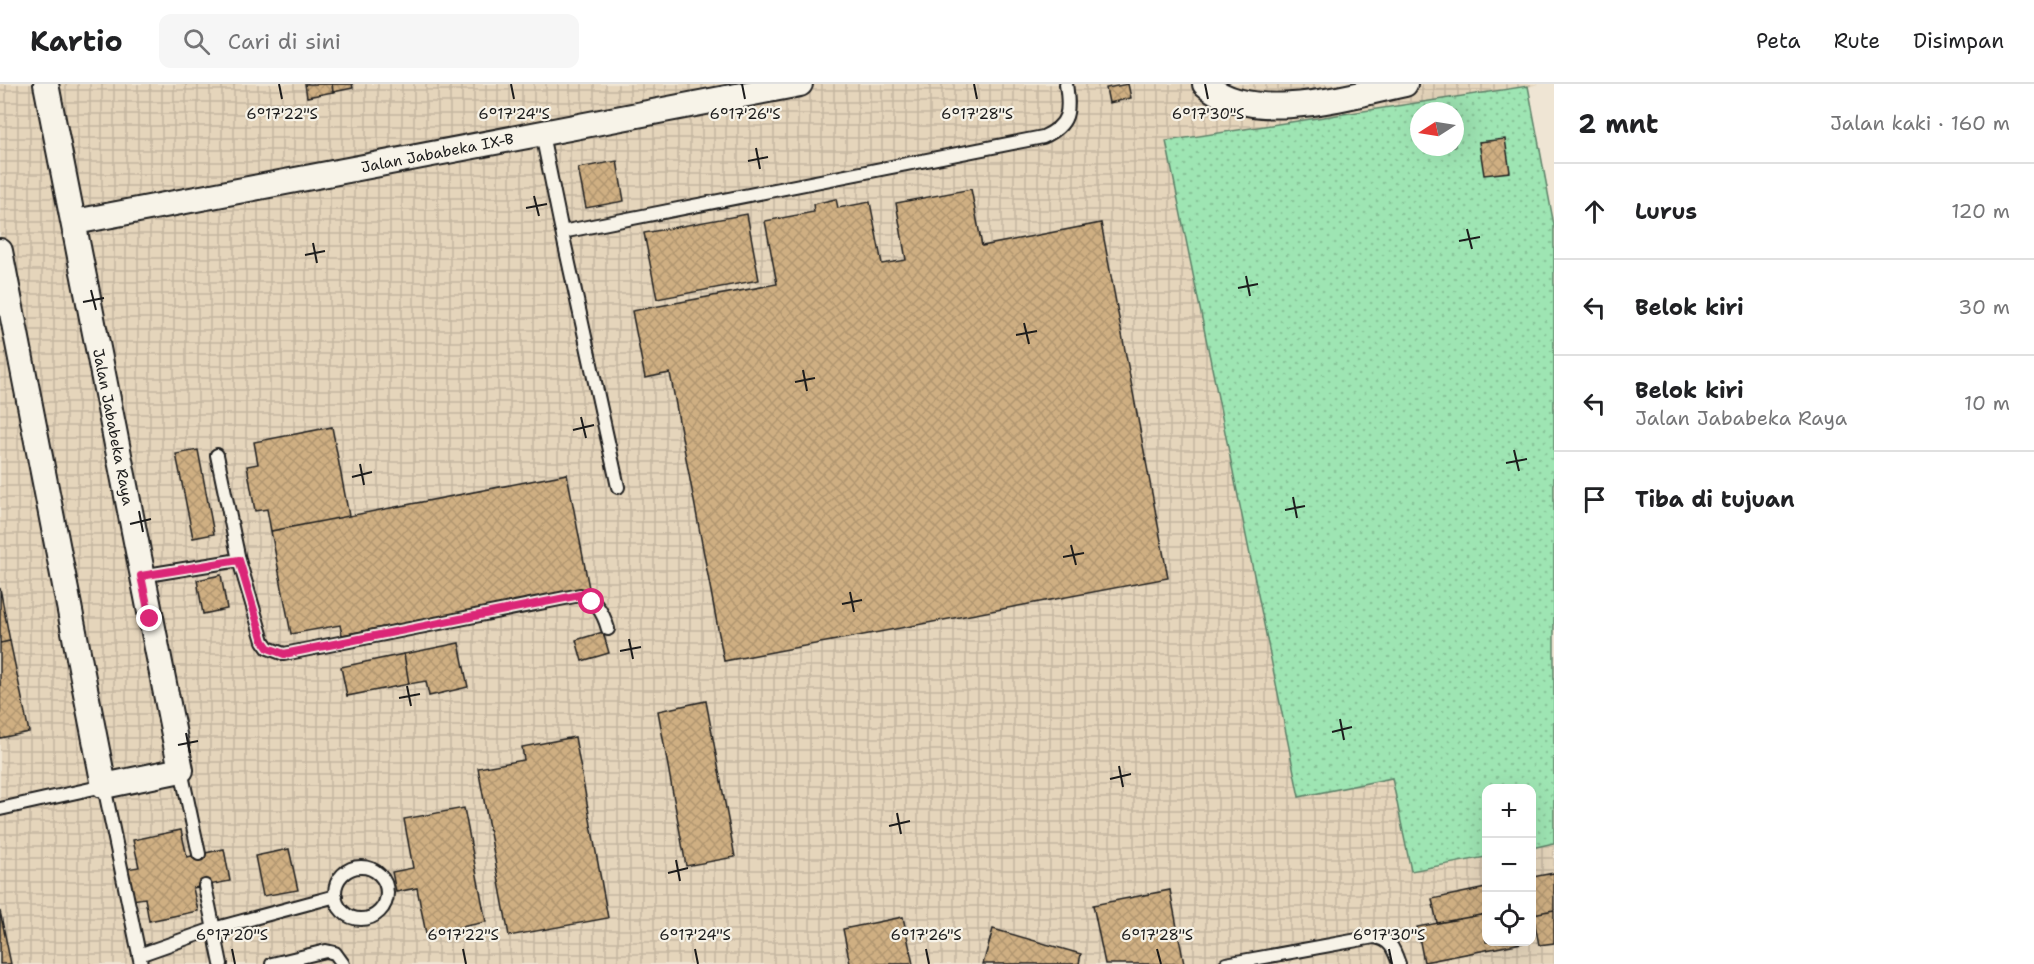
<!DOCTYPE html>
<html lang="id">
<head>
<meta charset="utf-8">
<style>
	:root { --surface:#fff; --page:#f6f6f6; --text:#202124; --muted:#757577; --line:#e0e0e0 }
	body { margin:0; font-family:"Shantell Sans",sans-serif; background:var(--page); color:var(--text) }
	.controls { position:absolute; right:18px; bottom:18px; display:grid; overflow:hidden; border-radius:12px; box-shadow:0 6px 24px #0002 }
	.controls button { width:54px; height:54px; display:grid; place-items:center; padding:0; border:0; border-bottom:2px solid var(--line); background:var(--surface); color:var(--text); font:30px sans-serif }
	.compass { position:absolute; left:1410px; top:18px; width:54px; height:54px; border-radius:50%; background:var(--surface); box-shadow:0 6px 24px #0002; rotate:258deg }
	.stop { position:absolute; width:18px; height:18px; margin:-14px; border:4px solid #db2777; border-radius:50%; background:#fff }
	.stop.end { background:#db2777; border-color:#fff; box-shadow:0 2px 6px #0008 }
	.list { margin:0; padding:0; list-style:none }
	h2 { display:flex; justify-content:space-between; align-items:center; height:78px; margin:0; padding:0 24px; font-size:26px }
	h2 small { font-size:20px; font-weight:400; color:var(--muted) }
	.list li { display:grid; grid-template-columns:39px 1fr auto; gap:18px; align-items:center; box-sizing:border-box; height:96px; padding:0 24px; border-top:2px solid var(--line) }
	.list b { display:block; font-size:22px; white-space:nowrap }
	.list p { margin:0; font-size:20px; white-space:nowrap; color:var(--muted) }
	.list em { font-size:20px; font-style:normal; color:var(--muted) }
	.icon { flex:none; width:33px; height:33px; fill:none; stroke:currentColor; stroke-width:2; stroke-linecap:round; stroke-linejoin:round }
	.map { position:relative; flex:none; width:1554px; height:880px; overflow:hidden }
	header { display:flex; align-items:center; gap:36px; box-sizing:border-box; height:84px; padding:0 30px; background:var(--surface); border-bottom:2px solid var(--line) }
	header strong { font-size:28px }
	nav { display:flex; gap:33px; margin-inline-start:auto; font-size:21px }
	.search { width:420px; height:54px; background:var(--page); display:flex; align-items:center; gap:15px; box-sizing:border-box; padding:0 21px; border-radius:12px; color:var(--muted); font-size:22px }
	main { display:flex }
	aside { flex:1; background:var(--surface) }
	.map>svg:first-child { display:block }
	.industrial { fill:url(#industrial-grid); fill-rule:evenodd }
	.grass { fill:url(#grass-dots); stroke:#5d8068; stroke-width:1.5; fill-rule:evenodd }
	.building { fill:url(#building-cross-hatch); stroke:#1c1c1c; stroke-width:1.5 }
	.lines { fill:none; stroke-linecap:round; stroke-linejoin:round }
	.service-casing { stroke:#1c1c1c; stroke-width:16 }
	.minor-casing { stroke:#1c1c1c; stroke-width:28 }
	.service { stroke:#f7f3e8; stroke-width:12 }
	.minor { stroke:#f7f3e8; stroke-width:24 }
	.route { stroke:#db2777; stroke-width:8 }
	.ticks { fill:none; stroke:#1c1c1c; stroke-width:2 }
	.labels { text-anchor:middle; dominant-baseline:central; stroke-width:4.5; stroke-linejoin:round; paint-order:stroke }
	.street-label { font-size:15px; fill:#1c1c1c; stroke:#f7f3e8 }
	.ticks-label { font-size:15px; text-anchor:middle; fill:#1c1c1c; stroke:#f7f3e8; stroke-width:4.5; stroke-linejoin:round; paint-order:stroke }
</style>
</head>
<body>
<header>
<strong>Kartio</strong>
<div class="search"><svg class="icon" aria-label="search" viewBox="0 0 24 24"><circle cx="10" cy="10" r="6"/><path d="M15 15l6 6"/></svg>Cari di sini</div>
<nav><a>Peta</a><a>Rute</a><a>Disimpan</a></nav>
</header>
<main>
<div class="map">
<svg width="1554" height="880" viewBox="0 0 1554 880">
	<defs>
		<pattern id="industrial-grid" width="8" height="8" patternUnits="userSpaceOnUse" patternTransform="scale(1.5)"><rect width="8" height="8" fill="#e5d5bb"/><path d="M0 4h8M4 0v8" fill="none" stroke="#c4b6a0"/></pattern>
		<pattern id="grass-dots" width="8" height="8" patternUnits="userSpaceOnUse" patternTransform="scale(1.5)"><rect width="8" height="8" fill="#9ee5b3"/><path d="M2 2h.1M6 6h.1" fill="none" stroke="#88c499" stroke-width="1.8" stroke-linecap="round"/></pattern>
		<pattern id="building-cross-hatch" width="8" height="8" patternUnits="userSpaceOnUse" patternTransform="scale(1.5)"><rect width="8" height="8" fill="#cfaf82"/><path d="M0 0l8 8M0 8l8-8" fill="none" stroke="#b19670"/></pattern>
	</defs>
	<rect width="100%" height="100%" fill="#efe5d4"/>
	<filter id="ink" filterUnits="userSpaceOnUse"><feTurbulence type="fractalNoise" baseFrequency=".0167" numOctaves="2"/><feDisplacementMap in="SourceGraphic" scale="12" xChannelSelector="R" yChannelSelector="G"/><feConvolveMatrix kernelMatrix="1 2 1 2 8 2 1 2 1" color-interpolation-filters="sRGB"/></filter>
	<g filter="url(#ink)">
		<!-- industrial -->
		<path class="industrial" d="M0,0H1538L1528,3L1554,141V880H0ZM1419,27H1455V63H1419ZM1486,704H1532V858H1486Z"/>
		<!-- grass -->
		<path class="grass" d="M1528,2L1554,141V759L1532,764V704H1486V773L1411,787L1392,694L1299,713L1166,57ZM1419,27H1455V63H1419Z"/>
		<!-- building -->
		<path class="building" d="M305,0H332L333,8L307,13Z
			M332,0H352L353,4L333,8Z
			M1128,0L1131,14L1109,19L1106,4Z
			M1505,55L1510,88L1484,91L1479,58Z
			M617,77L624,117L586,124L578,84Z
			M971,105L982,162L1101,139L1168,494L724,577L670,289L645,294L632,227L777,200L765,137L814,128L813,120L836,115L838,124L870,118L882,180L906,176L896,119Z
			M747,130L759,196L657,215L644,149Z
			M332,343L349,432L271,447L267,425L255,427L247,382L258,380L254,358Z
			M198,366L214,450L193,454L176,370Z
			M567,390L589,504L342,551L340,541L291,550L271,447Z
			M221,491L227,525L203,530L197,496Z
			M0,504L10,557L0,559Z
			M603,548L609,569L582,577L576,556Z
			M10,557L29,648L0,654V559Z
			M459,559L468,603L429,612L426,597L409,600L404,570Z
			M404,570L409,600L347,612L341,583Z
			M706,617L735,773L686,782L658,627Z
			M575,653L608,834L509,852L478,684L524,676L522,663Z
			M464,724L486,838L426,850L417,804L396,808L392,788L413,784L404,735Z
			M181,746L187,773L224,765L230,797L193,804L198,827L149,837L145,814L132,816L126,785L139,783L133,756Z
			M289,765L298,806L263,812L255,772Z
			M1554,789V826L1533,830L1532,793Z
			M1486,804V830L1437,839L1432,815Z
			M1170,806L1184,880H1105L1093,821Z
			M1554,826V859L1539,861L1533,830Z
			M0,827L11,880H0Z
			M1486,830V858H1521L1522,859L1424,878L1417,843Z
			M903,833L913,880H850L843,845Z
			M993,845L1081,870L1079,880H983Z"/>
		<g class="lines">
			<!-- service casing -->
			<g class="service-casing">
				<path id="service" d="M542,50L562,148L618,403
					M562,148L1043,53C1070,41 1070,27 1066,0
					M217,371L239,476
					M141,492L239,476L263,557L268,564L284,570L580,511C596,515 604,531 608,545
					M181,686L199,770
					M0,725L104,702L141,880
					M335 809a26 26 0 1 1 52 0a26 26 0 1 1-52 0Z
					M205,802L221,880
					M139,871L213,845L336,812
					M272,880L326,867L335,869L343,880
					M1226,880L1374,853C1391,855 1394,866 1399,880"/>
			</g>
			<!-- minor casing -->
			<g class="minor-casing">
				<g id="minor">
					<path d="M1205,0C1251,42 1350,12 1405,0"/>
					<path id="s1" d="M75,138L800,0"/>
					<path d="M0,167L104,702L181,686L46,0"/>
				</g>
			</g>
			<!-- service -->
			<use href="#service" class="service"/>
			<!-- minor -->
			<use href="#minor" class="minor"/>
		</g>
	</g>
	<g class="lines" filter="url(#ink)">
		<!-- route -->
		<path class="route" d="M150,535L141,492L239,476L263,557L268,564L284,570L580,511L585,513L592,518"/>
	</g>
	<!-- ticks -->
	<path class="ticks" d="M279,0L282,15M511,0L514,15M742,0L745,15M974,0L977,15M1205,0L1208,15M756,64L760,85M748,77L768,73M534,112L539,132M526,124L547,120M1467,145L1472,165M1459,157L1480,153M313,159L317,179M305,171L325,167M1246,192L1250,212M1238,204L1258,200M91,206L96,226M83,218L104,214M1024,239L1029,260M1016,251L1037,247M803,286L807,307M795,298L815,294M581,333L586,354M573,346L594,341M1514,366L1519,387M1506,379L1527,375M360,380L364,401M352,393L372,388M1293,413L1297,434M1285,426L1305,422M139,427L143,448M130,440L151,435M1071,461L1076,481M1063,473L1084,469M850,508L854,528M842,520L862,516M629,555L633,575M620,567L641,563M407,602L411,622M399,614L420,610M1340,635L1344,656M1332,648L1352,643M186,649L190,669M178,661L198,657M1119,682L1123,703M1110,695L1131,690M897,729L901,750M889,742L910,737M676,776L680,797M668,789L688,784M232,865L235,880M463,865L466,880M695,865L698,880M926,865L929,880M1157,865L1161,880M1389,865L1392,880"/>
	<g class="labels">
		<!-- street labels -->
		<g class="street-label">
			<text stroke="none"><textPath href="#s1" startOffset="369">Jalan Jababeka IX-B</textPath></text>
			<text transform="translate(113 343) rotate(79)">Jalan Jababeka Raya</text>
		</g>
	</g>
	<g class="ticks-label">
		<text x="282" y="35">6°17'22"S</text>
		<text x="514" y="35">6°17'24"S</text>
		<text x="745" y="35">6°17'26"S</text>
		<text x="977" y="35">6°17'28"S</text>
		<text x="1208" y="35">6°17'30"S</text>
		<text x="232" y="856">6°17'20"S</text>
		<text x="463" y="856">6°17'22"S</text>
		<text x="695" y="856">6°17'24"S</text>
		<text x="926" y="856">6°17'26"S</text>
		<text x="1157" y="856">6°17'28"S</text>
		<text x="1389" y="856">6°17'30"S</text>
	</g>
</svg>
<div class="controls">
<button>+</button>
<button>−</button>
<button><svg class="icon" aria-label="locate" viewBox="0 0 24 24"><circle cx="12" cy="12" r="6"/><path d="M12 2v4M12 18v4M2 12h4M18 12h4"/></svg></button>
</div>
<svg class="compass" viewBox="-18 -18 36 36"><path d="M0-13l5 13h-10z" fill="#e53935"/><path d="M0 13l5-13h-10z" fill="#757577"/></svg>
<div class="stop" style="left:592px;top:518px"></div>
<div class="stop end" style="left:150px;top:535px"></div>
</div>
<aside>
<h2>2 mnt<small>Jalan kaki · 160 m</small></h2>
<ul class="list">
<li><svg class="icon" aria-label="ahead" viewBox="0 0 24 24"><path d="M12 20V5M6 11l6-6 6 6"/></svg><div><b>Lurus</b></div><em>120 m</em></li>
<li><svg class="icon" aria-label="left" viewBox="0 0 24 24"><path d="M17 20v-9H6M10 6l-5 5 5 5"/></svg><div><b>Belok kiri</b></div><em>30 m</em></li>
<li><svg class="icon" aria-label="left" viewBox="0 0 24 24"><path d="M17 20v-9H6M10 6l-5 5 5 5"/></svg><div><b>Belok kiri</b><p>Jalan Jababeka Raya</p></div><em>10 m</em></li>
<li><svg class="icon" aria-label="arrive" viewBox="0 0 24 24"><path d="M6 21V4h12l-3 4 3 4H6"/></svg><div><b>Tiba di tujuan</b></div></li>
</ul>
</aside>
</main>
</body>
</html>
